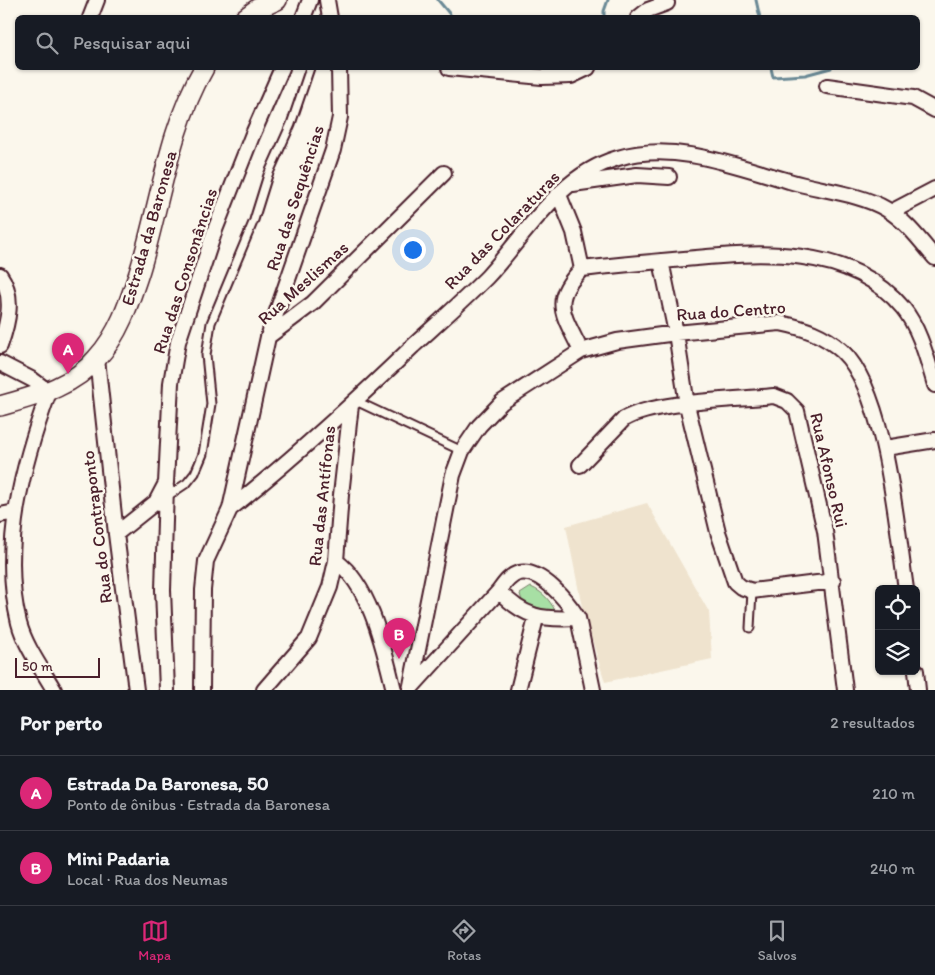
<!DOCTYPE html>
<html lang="pt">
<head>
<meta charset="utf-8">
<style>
	:root { --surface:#171b24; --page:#242831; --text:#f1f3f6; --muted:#9ea1a6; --line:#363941; --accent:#db2777 }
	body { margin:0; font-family:Itim,sans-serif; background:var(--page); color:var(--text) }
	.controls { position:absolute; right:15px; bottom:15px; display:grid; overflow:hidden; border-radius:8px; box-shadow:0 1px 4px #0004 }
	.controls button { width:45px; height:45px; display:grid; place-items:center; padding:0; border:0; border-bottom:1px solid var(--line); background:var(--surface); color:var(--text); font:25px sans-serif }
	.scale { position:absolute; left:15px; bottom:12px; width:85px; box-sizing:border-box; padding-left:5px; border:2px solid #4a1f2b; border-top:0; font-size:14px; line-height:18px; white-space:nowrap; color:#4a1f2b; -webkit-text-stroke:4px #fbf7ec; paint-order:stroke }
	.you { position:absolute; left:412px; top:249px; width:18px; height:18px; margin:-12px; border:4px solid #fff; border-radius:50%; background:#1a73e8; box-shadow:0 0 0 8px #1a73e833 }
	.badge { display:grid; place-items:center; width:32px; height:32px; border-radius:50%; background:var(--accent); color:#fff; font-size:16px; font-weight:700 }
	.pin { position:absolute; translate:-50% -41px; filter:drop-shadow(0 1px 2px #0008) }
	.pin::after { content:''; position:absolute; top:26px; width:18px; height:15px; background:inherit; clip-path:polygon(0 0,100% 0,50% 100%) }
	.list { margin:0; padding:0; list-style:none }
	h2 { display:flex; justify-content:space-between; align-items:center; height:65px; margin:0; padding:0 20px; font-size:21px }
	h2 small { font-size:16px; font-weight:400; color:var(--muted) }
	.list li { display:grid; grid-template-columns:32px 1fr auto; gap:15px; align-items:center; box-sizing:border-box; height:75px; padding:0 20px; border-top:1px solid var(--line) }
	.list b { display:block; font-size:19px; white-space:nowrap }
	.list p { margin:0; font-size:16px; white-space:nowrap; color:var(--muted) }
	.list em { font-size:16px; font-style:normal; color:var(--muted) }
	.icon { flex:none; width:28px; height:28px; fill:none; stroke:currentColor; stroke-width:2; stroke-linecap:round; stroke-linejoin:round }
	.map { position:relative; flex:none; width:935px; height:690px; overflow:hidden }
	.search { position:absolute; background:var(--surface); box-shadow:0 1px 4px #0004; left:15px; right:15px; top:15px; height:55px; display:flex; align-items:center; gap:12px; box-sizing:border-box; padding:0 18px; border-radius:8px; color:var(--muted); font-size:19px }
	.sheet { height:215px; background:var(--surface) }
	nav { display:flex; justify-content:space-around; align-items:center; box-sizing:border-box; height:70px; border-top:1px solid var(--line); background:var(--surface); font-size:14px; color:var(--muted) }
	nav a { display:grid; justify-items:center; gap:2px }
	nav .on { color:var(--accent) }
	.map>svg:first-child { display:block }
	.built { fill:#efe3ce }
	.green { fill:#a7dfa4; stroke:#787f68 }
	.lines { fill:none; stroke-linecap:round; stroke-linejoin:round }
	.stream { stroke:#6a8995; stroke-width:3 }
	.service-casing { stroke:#4a1f2b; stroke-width:11 }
	.minor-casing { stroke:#4a1f2b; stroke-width:18 }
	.secondary-casing { stroke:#4a1f2b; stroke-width:22 }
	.service { stroke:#fbf7ec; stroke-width:7 }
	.minor { stroke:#fbf7ec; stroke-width:14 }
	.secondary { stroke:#fbf7ec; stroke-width:19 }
	.labels { text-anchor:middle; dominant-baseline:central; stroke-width:5; stroke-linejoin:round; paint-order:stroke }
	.street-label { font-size:18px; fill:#4a1f2b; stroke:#fbf7ec }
</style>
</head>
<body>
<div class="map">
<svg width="935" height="690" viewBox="0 0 935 690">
	<rect width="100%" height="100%" fill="#fbf7ec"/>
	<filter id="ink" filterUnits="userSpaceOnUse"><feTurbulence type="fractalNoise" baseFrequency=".02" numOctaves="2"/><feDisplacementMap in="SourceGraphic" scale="10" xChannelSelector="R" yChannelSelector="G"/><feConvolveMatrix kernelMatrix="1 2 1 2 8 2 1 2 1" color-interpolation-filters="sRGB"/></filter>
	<g filter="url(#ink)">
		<!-- built -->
		<path class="built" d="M647,503L709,612L712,659L605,682L582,607L566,526Z"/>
		<!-- green -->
		<path class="green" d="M531,587C545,593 551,602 558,616L522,601L520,594Z"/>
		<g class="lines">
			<!-- stream -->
			<path class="stream" d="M438,0L453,18
				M756,0L760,18
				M604,18V11L608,0
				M771,68L773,77L805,75L831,68"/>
			<!-- service casing -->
			<g class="service-casing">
				<path id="service" d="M356,401L462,451
					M166,497L187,483L195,473L203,454L211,404L206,355L211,323L254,220L268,175L291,124L310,68
					M750,628L752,591"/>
			</g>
			<!-- minor casing -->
			<g class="minor-casing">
				<path id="minor" d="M327,0L330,18
					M90,18L97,0
					M303,18L310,0
					M638,18L648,10L667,3
					M449,68L542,77L571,76L588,68
					M827,86L913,98L935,110
					M573,184L637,175L669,177
					M559,195L574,232L582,269
					M891,212L935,189
					M661,261L676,333L687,405L718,532L735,582L741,587L752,591L833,581
					M0,275C15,296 8,323 0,346
					M269,336L313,303L444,173
					M581,351C564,315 549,301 582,269C616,265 650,262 684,259C759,252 850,244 903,308C920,329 927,359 935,385
					M97,359L116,534L136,690
					M0,363L33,380L49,392C23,463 0,547 19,623C25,646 42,669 54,690
					M885,448L935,440
					M580,465L624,419C654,401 736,400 774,396L787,401L797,411L825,531L845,690
					M166,486L163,590L167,690
					M230,509C294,458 354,403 413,346C438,323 463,301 487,277C526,235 559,175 618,158C674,141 736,166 789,181C818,190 859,193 886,209C906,221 920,240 935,258
					M0,515L15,512
					M116,534L156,502L166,483L171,383L178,342L215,230L252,136L282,68
					M336,561C371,586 384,650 394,690
					M499,591C504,584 510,575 519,573C541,568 568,602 578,618
					M916,671L918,690
					M410,689L499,591C524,618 542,620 578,618L593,690
					M202,690L203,590L206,561L230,509L268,337L333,150L340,117L339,68
					M264,690L309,638L330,587L336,561L341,495L351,405
					M410,690L453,475L462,451L479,426L502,402L581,351L617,341L676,333L780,323C804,328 823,334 842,351C886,392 897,529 906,589
					M518,690L536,618"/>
			</g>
			<!-- secondary casing -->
			<g class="secondary-casing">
				<path id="secondary" d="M245,18L257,9L277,0
					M0,406C35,396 73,387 97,358C119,334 129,303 139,273C160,206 168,130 204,68"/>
			</g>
			<!-- service -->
			<use href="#service" class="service"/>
			<!-- minor -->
			<use href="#minor" class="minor"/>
			<!-- secondary -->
			<use href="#secondary" class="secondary"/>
		</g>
	</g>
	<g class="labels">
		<!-- street labels -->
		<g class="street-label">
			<text transform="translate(295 198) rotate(-72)">Rua das Sequências</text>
			<text transform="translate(149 228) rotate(-74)">Estrada da Baronesa</text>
			<text transform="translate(502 230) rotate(-46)">Rua das Colaraturas</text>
			<text transform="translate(185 271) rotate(-72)">Rua das Consonâncias</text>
			<text transform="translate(303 283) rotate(-42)">Rua Meslismas</text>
			<text transform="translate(731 311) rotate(-4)">Rua do Centro</text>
			<text transform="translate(829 470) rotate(77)">Rua Afonso Rui</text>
			<text transform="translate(322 496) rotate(-84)">Rua das Antífonas</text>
			<text transform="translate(97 527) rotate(-97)">Rua do Contraponto</text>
		</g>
	</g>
</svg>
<div class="controls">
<button><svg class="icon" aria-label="locate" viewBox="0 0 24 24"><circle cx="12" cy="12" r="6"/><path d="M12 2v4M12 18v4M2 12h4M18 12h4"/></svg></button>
<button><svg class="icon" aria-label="layers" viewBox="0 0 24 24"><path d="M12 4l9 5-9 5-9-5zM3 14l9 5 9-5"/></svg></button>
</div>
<div class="scale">50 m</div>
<div class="you"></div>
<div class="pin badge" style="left:68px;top:374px">A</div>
<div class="pin badge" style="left:399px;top:659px">B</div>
<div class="search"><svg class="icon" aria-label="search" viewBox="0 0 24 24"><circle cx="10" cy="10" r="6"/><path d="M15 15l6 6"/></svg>Pesquisar aqui</div>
</div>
<section class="sheet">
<h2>Por perto<small>2 resultados</small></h2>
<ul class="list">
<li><span class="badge">A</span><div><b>Estrada Da Baronesa, 50</b><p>Ponto de ônibus · Estrada da Baronesa</p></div><em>210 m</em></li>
<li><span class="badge">B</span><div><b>Mini Padaria</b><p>Local · Rua dos Neumas</p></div><em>240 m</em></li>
</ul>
</section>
<nav>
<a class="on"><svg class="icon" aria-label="map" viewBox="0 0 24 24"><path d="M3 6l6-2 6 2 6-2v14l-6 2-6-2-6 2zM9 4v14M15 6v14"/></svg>Mapa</a>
<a><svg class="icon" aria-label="directions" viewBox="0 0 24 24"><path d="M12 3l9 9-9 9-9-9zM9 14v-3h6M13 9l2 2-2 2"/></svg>Rotas</a>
<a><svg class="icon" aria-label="saved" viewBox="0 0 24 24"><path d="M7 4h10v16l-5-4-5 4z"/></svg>Salvos</a>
</nav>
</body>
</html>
